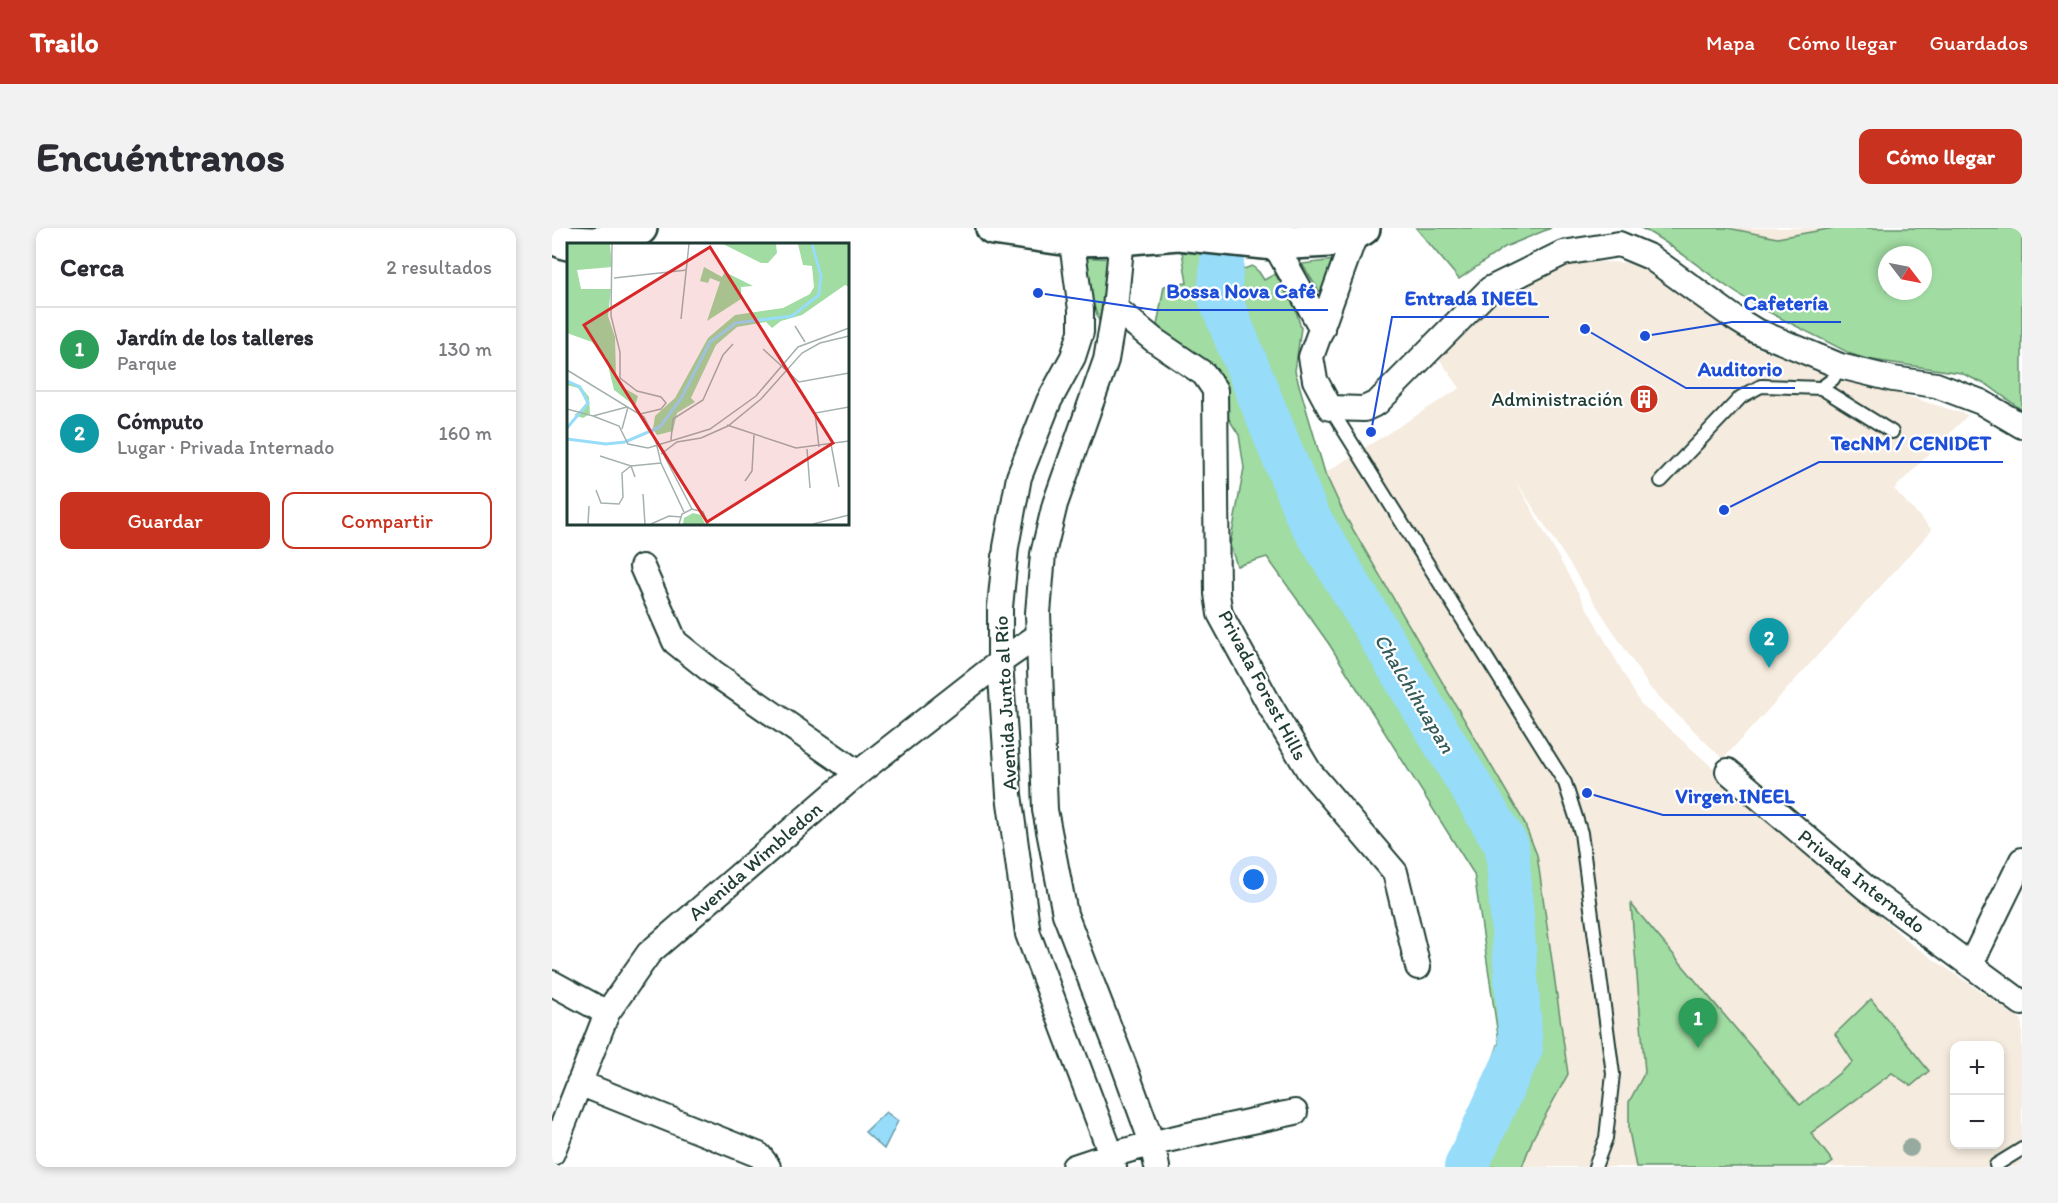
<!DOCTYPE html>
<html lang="es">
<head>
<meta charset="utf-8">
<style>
	:root { --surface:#fff; --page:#f2f2f3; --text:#2b2b33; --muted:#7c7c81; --line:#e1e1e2; --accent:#c8321e }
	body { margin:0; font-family:Itim,sans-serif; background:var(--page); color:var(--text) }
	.controls { position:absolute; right:18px; bottom:18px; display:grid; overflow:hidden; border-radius:12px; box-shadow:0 3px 9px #0003 }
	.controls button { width:54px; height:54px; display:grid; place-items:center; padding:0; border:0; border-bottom:2px solid var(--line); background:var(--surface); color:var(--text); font:30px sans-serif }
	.compass { position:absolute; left:1326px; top:18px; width:54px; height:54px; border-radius:50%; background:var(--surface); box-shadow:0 3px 9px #0003; rotate:122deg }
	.you { position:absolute; left:702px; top:652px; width:21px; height:21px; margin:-15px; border:4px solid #fff; border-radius:50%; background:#1a73e8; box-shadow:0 0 0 9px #1a73e833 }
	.badge { display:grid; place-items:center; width:39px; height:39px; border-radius:50%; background:var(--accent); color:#fff; font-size:20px; font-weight:700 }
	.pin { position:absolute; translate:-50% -50px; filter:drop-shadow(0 2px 3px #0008) }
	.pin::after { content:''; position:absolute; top:32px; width:21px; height:18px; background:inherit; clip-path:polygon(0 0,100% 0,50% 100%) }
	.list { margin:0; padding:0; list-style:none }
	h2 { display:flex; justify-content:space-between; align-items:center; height:78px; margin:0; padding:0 24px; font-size:26px }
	h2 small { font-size:20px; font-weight:400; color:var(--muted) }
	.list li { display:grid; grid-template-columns:39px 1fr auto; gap:18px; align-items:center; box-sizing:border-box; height:84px; padding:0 24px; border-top:2px solid var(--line) }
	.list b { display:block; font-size:22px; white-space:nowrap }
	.list p { margin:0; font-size:20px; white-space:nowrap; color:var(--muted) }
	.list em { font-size:20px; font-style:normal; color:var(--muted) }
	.actions { display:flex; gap:12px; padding:18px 24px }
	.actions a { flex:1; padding:14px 0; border:2px solid var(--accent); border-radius:12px; text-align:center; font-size:21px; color:var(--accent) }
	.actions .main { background:var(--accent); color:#fff }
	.map { position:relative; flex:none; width:1470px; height:939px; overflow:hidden; border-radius:12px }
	header { display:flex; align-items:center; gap:36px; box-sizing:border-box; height:84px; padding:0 30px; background:var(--accent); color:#fff }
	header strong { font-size:28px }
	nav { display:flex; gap:33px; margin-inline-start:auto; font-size:21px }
	.intro { display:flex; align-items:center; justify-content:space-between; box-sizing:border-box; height:144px; padding:0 36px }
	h1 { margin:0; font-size:42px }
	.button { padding:15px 27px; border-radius:12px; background:var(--accent); color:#fff; font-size:21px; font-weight:700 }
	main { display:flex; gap:36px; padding:0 36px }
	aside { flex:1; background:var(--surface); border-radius:12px; box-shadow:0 3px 9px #0003 }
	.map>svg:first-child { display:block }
	.built { fill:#f5ebde; fill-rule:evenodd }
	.green { fill:#a1dca2; stroke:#608c6b; stroke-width:1.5; fill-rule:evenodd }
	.water { fill:#97dcf9; stroke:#679caa; stroke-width:1.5 }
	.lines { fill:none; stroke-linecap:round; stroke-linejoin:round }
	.river { stroke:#97dcf9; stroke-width:44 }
	.lane-casing { stroke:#1f3d34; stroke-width:16 }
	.street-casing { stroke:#1f3d34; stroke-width:28 }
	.secondary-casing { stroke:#1f3d34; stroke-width:38 }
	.lane { stroke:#fff; stroke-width:12 }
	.street { stroke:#fff; stroke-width:24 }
	.secondary { stroke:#fff; stroke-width:33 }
	.tree { fill:#96aa9f }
	.labels { text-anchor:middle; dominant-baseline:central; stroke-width:4.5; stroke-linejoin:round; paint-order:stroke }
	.poi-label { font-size:20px; fill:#1f3d34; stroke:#fff; text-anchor:end }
	.street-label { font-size:20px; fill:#1f3d34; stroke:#fff }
	.water-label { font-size:21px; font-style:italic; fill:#375d5b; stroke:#fff }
	.inset-river { fill:none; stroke:#97dcf9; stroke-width:3 }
	.inset-road { fill:none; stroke:#a5b1ae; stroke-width:1.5 }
	.view { fill:#d62828; fill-opacity:0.15; stroke:#d62828; stroke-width:3 }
	.inset-edge { fill:none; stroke:#1f3d34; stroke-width:3 }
	.leader { fill:none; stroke:#1d4ed8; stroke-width:2 }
	.callout-dot { fill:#1d4ed8; stroke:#fff; stroke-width:2 }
	.callout-label { font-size:21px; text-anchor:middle; font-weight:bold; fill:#1d4ed8; stroke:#fff; stroke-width:4.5; stroke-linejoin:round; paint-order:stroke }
</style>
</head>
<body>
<header>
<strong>Trailo</strong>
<nav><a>Mapa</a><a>Cómo llegar</a><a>Guardados</a></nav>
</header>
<div class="intro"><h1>Encuéntranos</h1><a class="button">Cómo llegar</a></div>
<main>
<aside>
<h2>Cerca<small>2 resultados</small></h2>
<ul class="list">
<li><span class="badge" style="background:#2e9e5b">1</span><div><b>Jardín de los talleres</b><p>Parque</p></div><em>130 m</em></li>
<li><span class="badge" style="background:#0f9aa8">2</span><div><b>Cómputo</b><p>Lugar · Privada Internado</p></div><em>160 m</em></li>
</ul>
<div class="actions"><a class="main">Guardar</a><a>Compartir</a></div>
</aside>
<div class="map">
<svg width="1470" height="939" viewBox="0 0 1470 939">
	<rect width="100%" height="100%" fill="#fff"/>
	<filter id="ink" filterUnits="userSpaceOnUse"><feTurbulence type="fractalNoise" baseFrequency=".0167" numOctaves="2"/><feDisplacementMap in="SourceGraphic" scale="12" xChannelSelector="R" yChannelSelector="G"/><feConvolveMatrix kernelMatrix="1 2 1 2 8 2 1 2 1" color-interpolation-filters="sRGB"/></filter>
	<g filter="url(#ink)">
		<!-- built -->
		<path class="built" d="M1176,0H1282L1225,10Z
			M1030,33L1079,35L1096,43L1203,119L1254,137L1416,187L1342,261L1380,302L1171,531L1098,460L962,250L1088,475L1358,715L1470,792V939H970L981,910L1016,846L793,288L773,245L908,160L886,129L945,71L987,46ZM1402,818H1448V916H1402Z"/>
		<!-- green -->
		<path class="green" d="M864,0H999L953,19L907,51Z
			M1089,0H1176L1225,10L1282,0H1470V182L1437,158L1409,145L1314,131L1299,126C1258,104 1215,86 1177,60C1147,40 1121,16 1089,0ZM1335,27H1371V63H1335Z
			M678,23L683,44L700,38L707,44L712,52L723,46L742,76L749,100L743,143L773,245L793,288L971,592L985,627L1016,846L981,910L970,939H903L947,814L922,646L777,416L715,329L685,338L678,317L692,240L687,207L668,177L601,120L612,58L635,55L630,24Z
			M527,29L564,31L549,100Z
			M783,32L768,65L750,36Z
			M1079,676L1248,877L1301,834L1283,806L1319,771L1377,843L1359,858L1340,845L1259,905L1281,934L1274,939H1084L1077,903V874L1093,844Z"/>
		<!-- water -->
		<path class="water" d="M334,884L346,893L332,921L313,904Z"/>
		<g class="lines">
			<!-- river -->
			<path class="river" d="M673,0L667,68L755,287L955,618L969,820L914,939"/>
			<!-- lane casing -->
			<g class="lane-casing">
				<path id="lane" d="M1288,138L1281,151L1269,160L1340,204
					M778,180L1013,555L1029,605L1061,846L1054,910L1043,939
					M1109,253L1189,169L1209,158L1269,160
					M1444,937L1470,921"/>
			</g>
			<!-- street casing -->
			<g class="street-casing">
				<path id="street" d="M518,0L529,82V104L521,129L497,173L467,249L454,319L448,379V434L457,567L476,706L559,926L562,939
					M571,0L563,80L554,132L503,276L491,326L486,385L493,582L513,686L571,835L600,915L605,939
					M804,4L759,129L763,152L778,180L812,181L825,175L938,61L1011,25L1067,16L1098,29L1181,89L1202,102L1288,138L1341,151L1384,157L1429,174L1470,198
					M722,15L770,101
					M563,80L602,112L652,146L663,162L665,366L668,386L717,476L757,543L843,644L866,739
					M90,339L123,414L162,445L306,545
					M1176,543L1314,660L1470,775
					M1419,736L1470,632
					M0,755L55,785
					M27,855L207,927L216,939
					M0,925L55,785L97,725L306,545L448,434L487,407
					M522,939C594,914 668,900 743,884"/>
			</g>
			<!-- secondary casing -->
			<g class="secondary-casing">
				<path id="secondary" d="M441,0L518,11L568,10L626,5L722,15L777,12L804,4L811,0
					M0,9L16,15L38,16
					M42,16L65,12L88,0"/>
			</g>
			<!-- lane -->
			<use href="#lane" class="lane"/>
			<!-- street -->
			<use href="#street" class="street"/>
			<!-- secondary -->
			<use href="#secondary" class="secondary"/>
		</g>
		<!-- trees -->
		<circle class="tree" cx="1358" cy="920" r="9"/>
	</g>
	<!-- icons -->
	<defs>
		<g id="building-disc" transform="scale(1.5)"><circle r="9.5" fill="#c8321e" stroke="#fff"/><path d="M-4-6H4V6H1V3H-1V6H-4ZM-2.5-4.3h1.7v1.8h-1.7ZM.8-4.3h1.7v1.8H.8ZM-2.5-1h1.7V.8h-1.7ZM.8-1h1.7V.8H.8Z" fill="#fff"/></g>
	</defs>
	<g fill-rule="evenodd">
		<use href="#building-disc" x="1092" y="171"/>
	</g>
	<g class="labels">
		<!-- poi labels -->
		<g class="poi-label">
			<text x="1071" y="171">Administración</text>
		</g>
		<!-- street labels -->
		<g class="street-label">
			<text transform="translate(711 457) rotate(62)">Privada Forest Hills</text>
			<text transform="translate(453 475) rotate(-93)">Avenida Junto al Río</text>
			<text transform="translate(203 633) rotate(-41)">Avenida Wimbledon</text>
			<text transform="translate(1310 653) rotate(38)">Privada Internado</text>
		</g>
		<!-- water labels -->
		<g class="water-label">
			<text transform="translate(863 465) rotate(59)">Chalchihuapan</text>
		</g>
	</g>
	<!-- overview -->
	<g transform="translate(15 15)">
		<rect width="282" height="282" fill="#fff"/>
		<path d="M0,1H43L45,24L10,27L14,46H44L41,73L48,94L49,134L55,144L71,153L68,163L47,147L39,114L25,99L0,90ZM156,1H209L210,10L201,20H194ZM231,1H282V44L278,42L235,72L214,78L205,85L199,79L170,84L149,102L124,155L128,159L110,170L106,188L90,192L86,186L88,173L108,155L141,95L168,72L216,65L243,51L247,44L245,23L236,22ZM137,24L155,34L158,29L186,43L174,44V56L140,78L153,39L143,35L141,40L133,38ZM0,137L13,143L22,154L23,171L16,175L7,172L20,163L19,156L11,145L0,142ZM126,270L134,272L138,281H116L117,275Z" fill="#a1dca2"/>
		<path class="inset-river" d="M0,138L13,144L21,160L0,185M0,196L39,201L58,199L93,184L115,154L143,99L169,80L225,73L252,52L254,33L245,1"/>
		<path class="inset-road" d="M45,1L44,73L53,109V135L70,148L94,154L99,160L94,166L73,171M47,35L120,27M114,76L122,1M228,83L238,99M196,106L232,139L282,130M0,127L77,174L125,266M0,166L26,173L60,164M26,173L52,183L61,201L81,205L143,186L189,153L231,104L282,85M160,182L229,205L282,198M55,186L61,164M88,195L94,220L117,269M104,197L106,176L136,157L156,112L166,101M264,201L272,244M252,204L248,170L282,164M240,206L243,245M94,211L110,199L134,195L161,183L194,156L235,110L253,100L282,93M33,213L64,223L94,220M178,238L185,228L187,192M29,247L34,260L52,261L56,254L55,230L64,223L68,234M76,251L78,281M21,281L22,263M84,281L102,273L114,274M112,281L115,271L125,266L136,269L141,281M246,281L282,272"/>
		<path class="view" d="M143,4L266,200L140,279L17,82Z"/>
		<rect width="282" height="282" class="inset-edge"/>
	</g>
	<!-- callouts -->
	<path class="leader" d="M486 65L603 82H776M819 204L840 89H997M1093 108L1180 94H1289M1033 101L1134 160H1243M1172 282L1267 234H1451M1035 565L1111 587H1254"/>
	<g class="callout-dot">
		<circle cx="486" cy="65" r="6"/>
		<circle cx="819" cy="204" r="6"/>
		<circle cx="1093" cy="108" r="6"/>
		<circle cx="1033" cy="101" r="6"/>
		<circle cx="1172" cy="282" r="6"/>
		<circle cx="1035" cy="565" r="6"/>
	</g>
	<g class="callout-label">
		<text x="689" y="70">Bossa Nova Café</text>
		<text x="919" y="77">Entrada INEEL</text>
		<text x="1234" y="82">Cafetería</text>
		<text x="1188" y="148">Auditorio</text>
		<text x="1359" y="222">TecNM / CENIDET</text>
		<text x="1183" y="575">Virgen INEEL</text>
	</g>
</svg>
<div class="controls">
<button>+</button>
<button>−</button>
</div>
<svg class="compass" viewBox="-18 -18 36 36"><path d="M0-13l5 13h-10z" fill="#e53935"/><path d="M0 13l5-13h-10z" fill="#7c7c81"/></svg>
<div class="you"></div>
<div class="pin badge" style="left:1146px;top:820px;background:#2e9e5b">1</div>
<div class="pin badge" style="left:1217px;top:440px;background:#0f9aa8">2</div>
</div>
</main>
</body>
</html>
